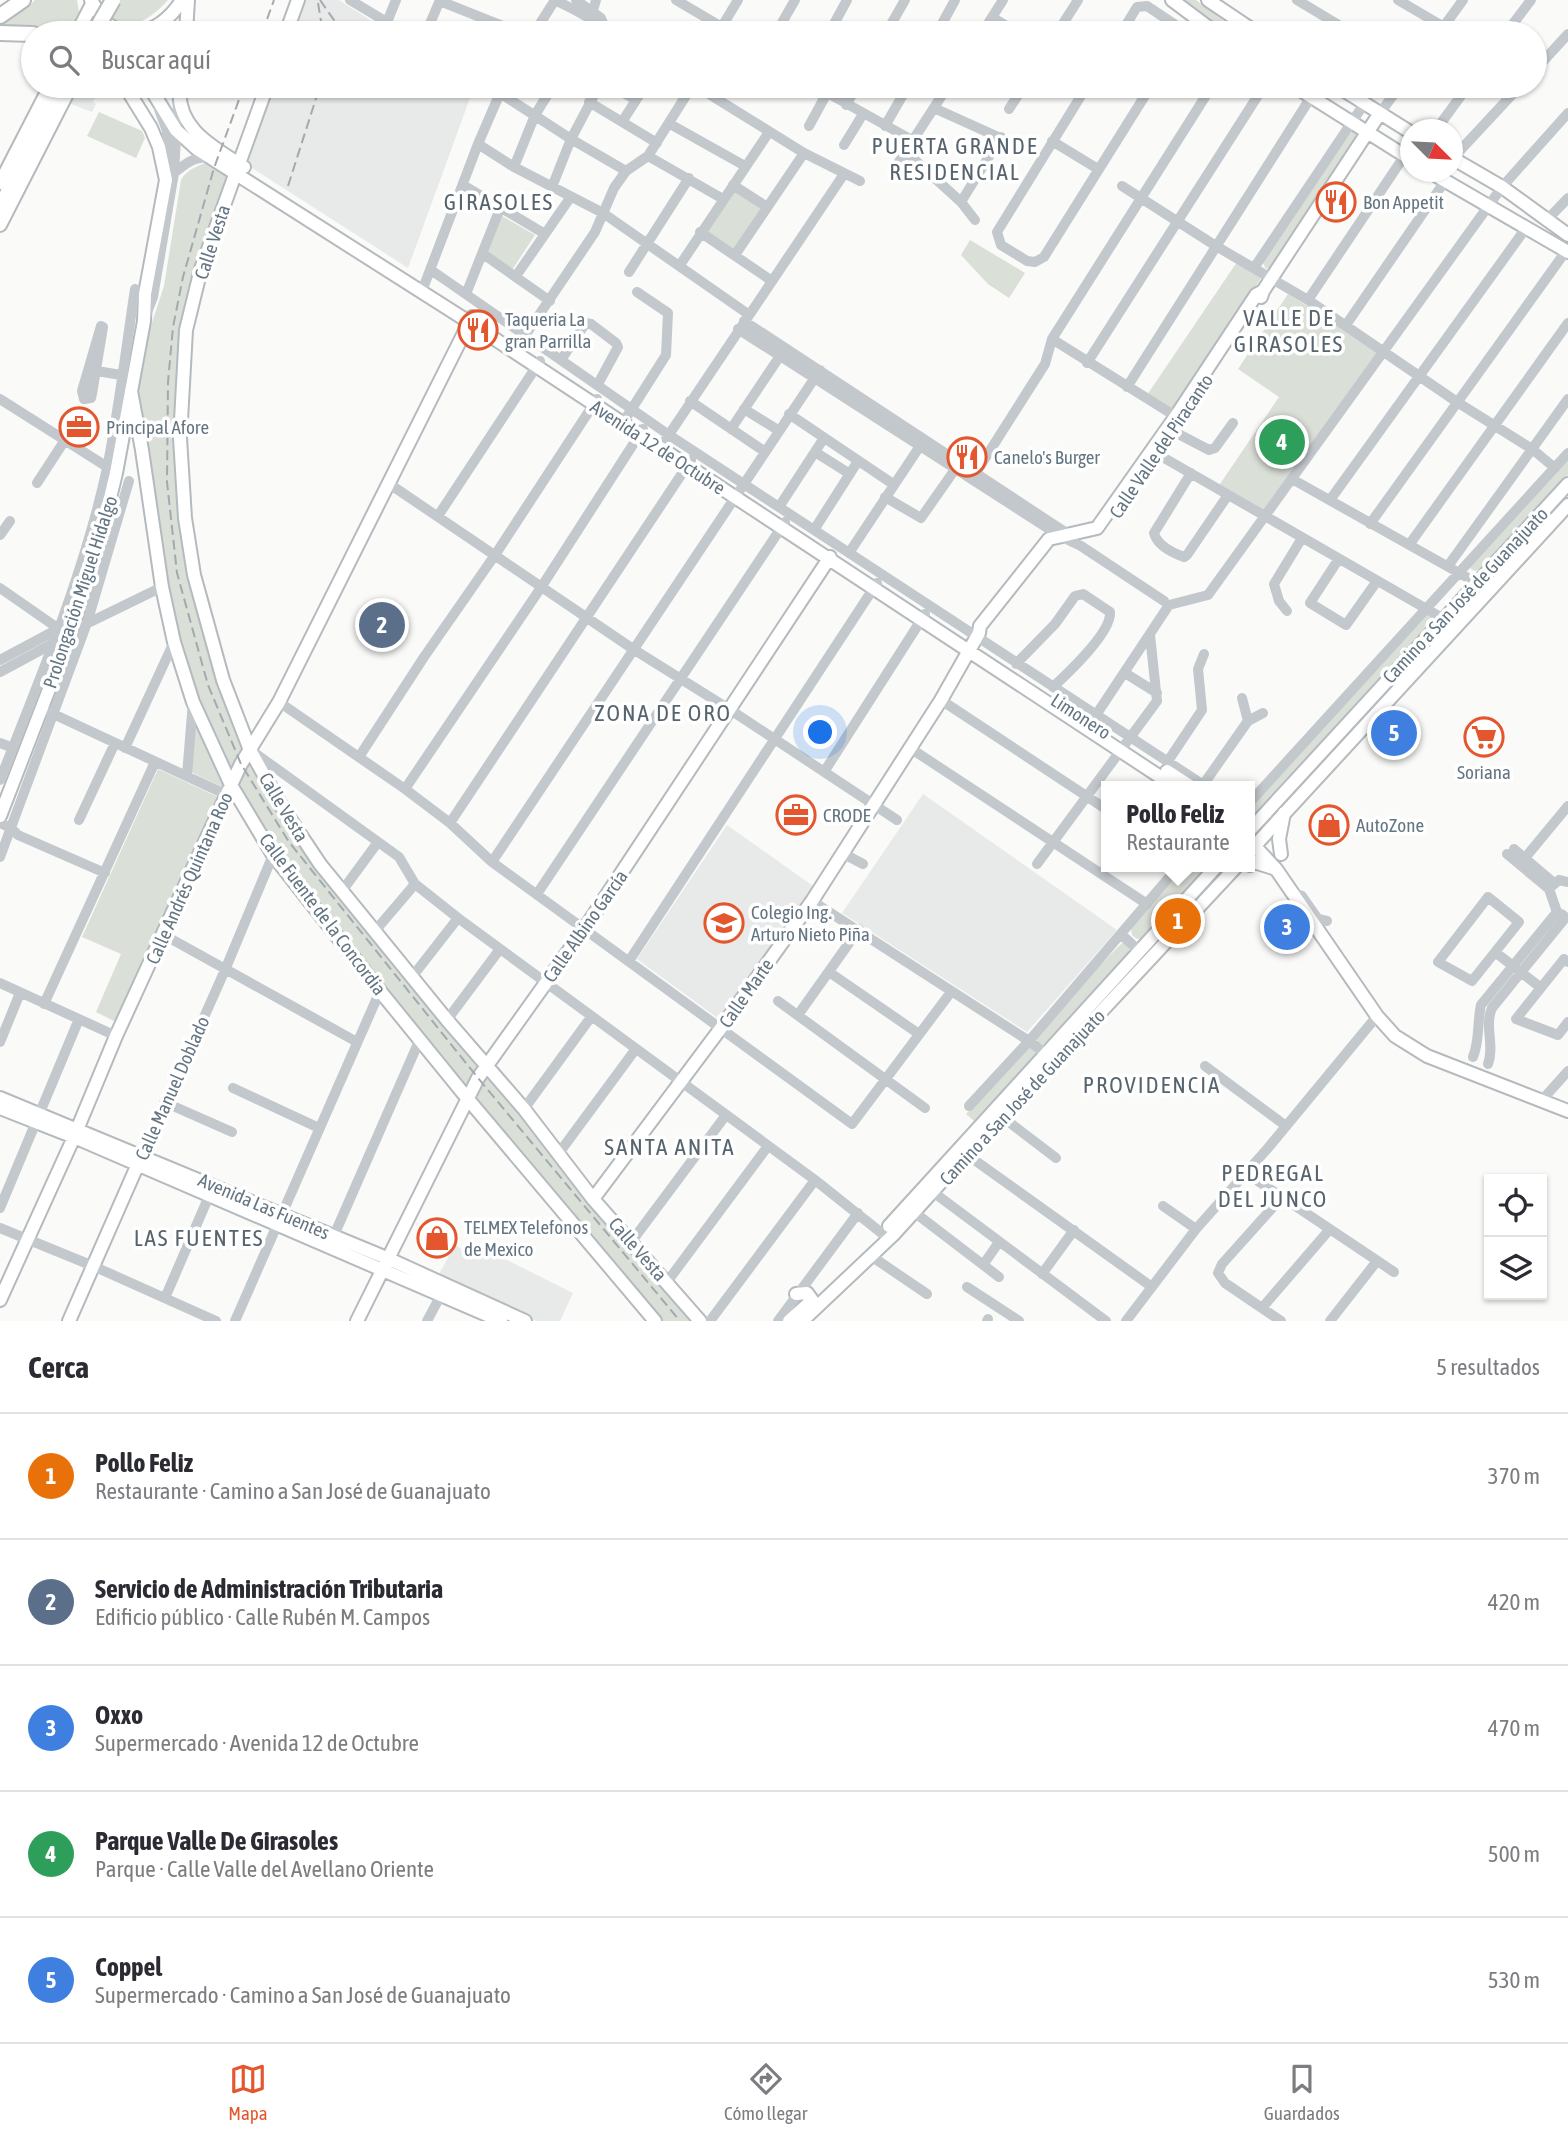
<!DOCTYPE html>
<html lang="es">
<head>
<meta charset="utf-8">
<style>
	:root { --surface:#fff; --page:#f2f2f3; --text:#2b2b33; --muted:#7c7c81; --line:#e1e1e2; --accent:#e4572e }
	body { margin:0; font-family:"Asap Condensed",sans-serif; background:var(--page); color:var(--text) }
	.controls { position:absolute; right:21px; bottom:21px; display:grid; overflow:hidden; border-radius:0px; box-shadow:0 2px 5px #0004 }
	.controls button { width:63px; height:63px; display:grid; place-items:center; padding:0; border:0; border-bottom:2px solid var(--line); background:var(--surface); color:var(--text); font:35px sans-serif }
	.compass { position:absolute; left:1400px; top:119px; width:63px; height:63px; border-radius:50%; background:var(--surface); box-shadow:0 2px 5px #0004; rotate:114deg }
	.you { position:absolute; left:821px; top:733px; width:24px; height:24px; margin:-18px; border:5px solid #fff; border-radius:50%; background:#1a73e8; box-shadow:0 0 0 10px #1a73e833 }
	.badge { display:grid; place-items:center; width:46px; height:46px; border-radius:50%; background:var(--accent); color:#fff; font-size:23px; font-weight:700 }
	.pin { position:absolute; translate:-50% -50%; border:4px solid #fff; box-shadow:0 2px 7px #0006 }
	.popup { position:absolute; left:1101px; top:781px; width:154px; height:91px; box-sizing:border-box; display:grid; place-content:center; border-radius:0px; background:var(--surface); filter:drop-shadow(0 2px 5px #0005); font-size:23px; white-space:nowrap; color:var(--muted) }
	.popup b { font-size:26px; color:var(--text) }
	.popup::after { content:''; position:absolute; left:50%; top:100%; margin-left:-14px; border:14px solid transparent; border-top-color:var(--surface) }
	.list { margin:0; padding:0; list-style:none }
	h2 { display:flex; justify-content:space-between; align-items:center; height:91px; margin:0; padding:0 28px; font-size:30px }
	h2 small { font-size:23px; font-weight:400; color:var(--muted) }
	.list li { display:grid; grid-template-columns:46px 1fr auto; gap:21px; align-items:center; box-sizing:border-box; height:126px; padding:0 28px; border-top:2px solid var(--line) }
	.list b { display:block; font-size:26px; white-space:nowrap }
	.list p { margin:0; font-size:23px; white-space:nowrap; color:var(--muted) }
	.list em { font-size:23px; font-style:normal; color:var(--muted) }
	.icon { flex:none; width:38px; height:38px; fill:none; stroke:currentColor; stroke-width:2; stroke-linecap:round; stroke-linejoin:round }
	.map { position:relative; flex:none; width:1568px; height:1321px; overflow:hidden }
	.search { position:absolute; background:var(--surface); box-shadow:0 2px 5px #0004; left:21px; right:21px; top:21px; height:77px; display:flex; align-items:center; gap:18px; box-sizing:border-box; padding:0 24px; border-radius:38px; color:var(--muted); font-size:26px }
	.sheet { height:721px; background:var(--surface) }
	nav { display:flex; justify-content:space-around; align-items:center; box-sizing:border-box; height:98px; border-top:2px solid var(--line); background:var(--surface); font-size:19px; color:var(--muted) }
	nav a { display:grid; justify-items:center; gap:4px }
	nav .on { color:var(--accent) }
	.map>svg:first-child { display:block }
	.built { fill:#e8e9e9 }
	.green { fill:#dadfd7 }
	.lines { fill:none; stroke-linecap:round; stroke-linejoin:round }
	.major-casing { stroke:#b5babe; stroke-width:16 }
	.highway-casing { stroke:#b4b9bd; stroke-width:18 }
	.minor { stroke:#c3c8cc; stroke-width:10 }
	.major { stroke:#fff; stroke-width:12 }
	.highway { stroke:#fff; stroke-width:14 }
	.rail { stroke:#a2aab0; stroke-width:2; stroke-dasharray:10 5; stroke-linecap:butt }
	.highway-bridge-casing { stroke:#b4b9bd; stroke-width:18; stroke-linecap:butt }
	.highway-bridge { stroke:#fff; stroke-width:14 }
	.labels { text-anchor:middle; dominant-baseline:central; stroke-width:7; stroke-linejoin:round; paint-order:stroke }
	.poi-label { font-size:19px; fill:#657683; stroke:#fff; text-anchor:start }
	.street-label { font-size:19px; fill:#657683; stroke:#fff }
	.quarter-label { font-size:23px; letter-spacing:2px; fill:#57646e; stroke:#fff }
</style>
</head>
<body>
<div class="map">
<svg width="1568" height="1321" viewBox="0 0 1568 1321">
	<rect width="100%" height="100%" fill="#fafaf8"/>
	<!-- built -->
	<path class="built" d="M302,0H339L390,33H291Z
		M74,86H106L93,101L96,104L92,112L71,104L67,98Z
		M273,86L474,87L408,268L249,166L246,162Z
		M923,794L1117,930L1027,1032L842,913Z
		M727,825L813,886L719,1019L637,959Z
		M471,1242L573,1293L560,1321H536L439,1274L455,1245L465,1251Z"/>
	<!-- green -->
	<path class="green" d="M35,0H77L79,12L68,33L38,27H0V24C13,14 23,13 35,0Z
		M105,0H168C149,22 115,42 105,0Z
		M1180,0H1196L1240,33H1225Z
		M99,112L142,131L145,138L136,158L87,136Z
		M1356,129L1363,133L1275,265L1266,269L1263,263L1266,257L1352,131Z
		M209,162L229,173L191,288L181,513L246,745L235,769L228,773L175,641L134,400L148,335L164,286L181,180C186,170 198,165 209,162Z
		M734,188L765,208L734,254L704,232Z
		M502,216L535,235L512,270L487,254Z
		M970,240L1025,273L1009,298L988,284L961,255Z
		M1237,262L1261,278L1173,414L1145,398Z
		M1288,294L1379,351L1265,515L1218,487L1279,397L1238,369Z
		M1568,459V475L1480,569L1475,571L1471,569L1470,567Z
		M1428,613L1433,618L1430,624L1255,816L1250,814V808Z
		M195,715L226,789L191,772Z
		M252,758L319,870L409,983L481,1066L465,1091L274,849L237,789Z
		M158,769L218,797L116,1022L96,1012L121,954L82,937Z
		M1185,867H1207L1141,939H1137L1132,935L1131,929Z
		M1123,942L1129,947V952L1045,1043L1042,1045L1037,1042L1036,1039L1095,970Z
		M1029,1047L1038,1048L1036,1055L974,1121L966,1114Z
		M487,1074L695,1321H662L473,1099Z"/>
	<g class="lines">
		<!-- major casing -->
		<g class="major-casing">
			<path id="major" d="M91,0L104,22L123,33
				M1172,0L1216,33
				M1208,0L1257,33
				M77,33L92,4
				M138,33C157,29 172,16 182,0
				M186,33L188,0
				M286,33L298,0
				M149,86L176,130L197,149L469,322L1174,786
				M180,86C175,128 213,147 244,167
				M267,86L201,269L186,330L180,438L185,518L194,575L223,680L250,750L282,807L320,864L447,1020L524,1109L593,1199L700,1321
				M1294,86L1410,159
				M1337,86L1410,132
				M1452,158L1502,187L1568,235
				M1430,172L1568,252
				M0,183L50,86
				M0,225L71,86
				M1261,297L1263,291L1380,113
				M131,391L142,450L162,587L174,642L193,702L231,785L273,855L380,991L467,1098L655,1321
				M1167,771L1190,786
				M0,816L70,635L99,544L116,473L144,321L145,294L166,180L159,147L151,128L125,86
				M1250,830L1568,484
				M1250,841L1276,869L1377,1016L1395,1036L1427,1056L1568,1111
				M1250,851L1568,505
				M1281,854L1279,839L1284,813
				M1250,865L1254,862L1276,869
				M0,1098L389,1259L525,1321
				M0,1108L74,1137L501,1321
				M593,1199L721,1028L812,901L941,700L979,633L980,626L1049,539L1097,528L1176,416L1256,295L1263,291
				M889,1226L1216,867
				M796,1294L807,1293L817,1307
				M0,1300L74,1137L116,1036L231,785L241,764L279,702L472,317
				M69,1321L138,1164
				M357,1321L478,1078L585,928L830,557
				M789,1321L808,1304
				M802,1321L893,1235L1001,1116L1055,1061L1236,867"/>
		</g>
		<!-- highway casing -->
		<g class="highway-casing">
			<path id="highway" d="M0,16L23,0
				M0,33L33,34
				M0,210L32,137L62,86"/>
		</g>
		<!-- minor -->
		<path class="minor" d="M350,0L405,33
			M554,0C573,8 596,22 613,33
			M576,0L601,18L605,28
			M676,0L732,33
			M1297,0L1352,33
			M1398,0L1444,27
			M440,1L520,33
			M992,17L1018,33
			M387,22L396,0
			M426,33L440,0
			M485,33L492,22
			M534,33L555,0
			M584,33L590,21L596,0
			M718,33L738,0
			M776,33L795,0
			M829,33L847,0
			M886,33L905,0
			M937,33L955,0
			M982,33L1003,0
			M1057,33L1078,0
			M1121,33L1137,7L1147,6L1180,28L1182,33
			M1439,33L1463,0
			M1506,33L1531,0
			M1535,70L1568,34
			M489,86L571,139L626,171
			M611,86L636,100
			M696,86L804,153L860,181
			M815,86L912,140
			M1087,86L997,232L1001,245L1027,261L1035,262L1044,257L1151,86
			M589,102L657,143
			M846,105L857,86
			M934,108L1018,146
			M159,109L167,131V169
			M1009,109L1024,86
			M1380,113L1400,86
			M622,122L645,86
			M670,124L745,166
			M809,126L827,93
			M885,126L908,86
			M1436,130L1468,86
			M1052,141L1098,169
			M478,144L514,167L603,213L748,314
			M844,145L863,114
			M905,151L961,202L975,220
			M648,156L723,199
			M1453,158L1520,86
			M514,167L535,115L553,86
			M893,171L948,86
			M174,173C186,163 194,157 209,157
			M463,185L545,234
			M733,185L767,207
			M1122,186L1216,246L1308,300L1457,402L1532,449L1555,468
			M552,187L571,139L599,86
			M961,202L1001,137
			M1546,221L1568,198
			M700,232L772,281
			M483,254L550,301
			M735,255L804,153
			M680,265L769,132
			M1254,268L1364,104
			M431,270L669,435L1205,786
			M629,272L689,178
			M516,276L570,198
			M422,291L478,144L503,86
			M466,294L501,206
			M1308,300L1405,155
			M146,315L153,297L174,173L178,102
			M744,321L1065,532
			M1346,325L1445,181
			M101,326L103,327L92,394L91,398L84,399L82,391Z
			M738,329L1060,536L1081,546L1164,601
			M1052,339L1180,419
			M514,352L595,232L614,188L626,171L648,156L692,86
			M561,360L583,327L586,323L591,324L616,343L618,347L598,384
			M1087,363L1264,86
			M91,370L121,375
			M1127,387L1311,97
			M0,399L112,470
			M690,401L764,451
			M744,409L778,430
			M789,414L893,484
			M626,418L666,355L668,313L637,292
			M1167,428L1209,450L1215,448L1233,423
			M731,429L780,356
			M660,448L844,174
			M1152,451L1444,619
			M815,452L850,474
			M1191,473L1154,533C1157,545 1173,553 1184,557L1187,555L1228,495
			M972,479L1045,364L1052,339L1212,86
			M1292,479L1477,583
			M37,483L65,440
			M388,483L633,649L729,709L897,820
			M885,497L921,518L956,468
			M1330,500L1526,228
			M779,507L824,438
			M438,516L540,361
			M1370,524L1566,251
			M814,530L858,461
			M0,535L10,521
			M1409,545L1568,323
			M849,553L920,446
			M1338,560L1310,603L1346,625L1377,581
			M1448,566L1568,399
			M0,588L59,629
			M1287,611L1279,601L1274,584L1302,538
			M86,624L162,587
			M0,660L58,629
			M1016,664L1055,624L1075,596L1083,594L1110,612C1112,632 1068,673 1053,687
			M0,672L52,644
			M1125,673L1157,693
			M1242,698L1248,721
			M941,700L1106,809
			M279,702L405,789L450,823L492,862L852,1124L951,992
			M49,712L227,795
			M1096,715L1169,605L1208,595L1502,187L1568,113
			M0,743L13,748
			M125,748L174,642
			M910,748L1147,904
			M252,751L399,857L415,884L458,918L815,1180L889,1239
			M359,757L424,657L495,555L597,399
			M1168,761L1202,710L1198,669L1204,654
			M824,772L925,614
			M187,775L193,702
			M0,780C40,678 84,575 107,468C119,409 126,348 135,289
			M1203,785L1248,721L1263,713
			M405,789L542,586L643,429
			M1250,802L1568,453
			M79,820L115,743
			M0,823L11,828L18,835L105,873
			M450,823L691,460
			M1514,849L1554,883
			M842,853L863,864
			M1507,854L1549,889
			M0,857L87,623L129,481
			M492,862L820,370
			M1037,864L1157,701L1150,635
			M1520,864L1568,806
			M1552,886L1559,880L1568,882
			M1549,889L1557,912L1563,915
			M342,891L378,842
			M537,894L785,522
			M1293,894L1302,896L1318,919L1327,921
			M1488,897L1519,922L1472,981L1438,962Z
			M812,901L1029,1041L1051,1058
			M375,931L415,884
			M1121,934L1139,951
			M164,935L357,1042
			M1495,952L1540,987
			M629,961L877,583
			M1568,962L1564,959L1516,1019L1558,1035L1568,1022
			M829,972L919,1034
			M412,977L458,918
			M0,983L116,1036
			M778,1001L925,1108
			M44,1004L155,762
			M798,1015L859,929
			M447,1020L500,949
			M0,1042L20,993
			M1473,1057C1480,1040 1477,1022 1481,1005L1557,912
			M1488,1064C1495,1045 1484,1027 1492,1008L1566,917
			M1205,1066L1286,1126
			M233,1088L319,1128
			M1542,1100L1568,1071
			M164,1102L232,1132
			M969,1106L1029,1041L1178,867
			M524,1109L591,1017
			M1001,1116L1056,1158
			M559,1153L635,1050
			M966,1154L1152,1287
			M140,1161L225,970L273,855
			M1246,1173L1394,1272
			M933,1192L1106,1321
			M1163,1206L1196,1229
			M0,1208L79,1019
			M914,1212L999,1277
			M0,1228L93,1266L216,1321
			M332,1240L420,1039
			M632,1241L726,1115
			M871,1256L927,1294
			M983,1265L999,1242
			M1042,1274L1074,1230
			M667,1282L768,1146
			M967,1287L1019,1321
			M165,1298L212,1189
			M1262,1308L1330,1229
			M235,1321L380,991
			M427,1321L443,1291
			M710,1321L815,1180
			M778,1321L858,1213
			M987,1321L988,1319
			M1126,1321L1196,1229L1268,1148L1377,1016
			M1281,1321L1225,1283L1218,1273L1222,1264L1282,1197
			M1330,1321L1377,1261"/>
		<!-- major -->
		<use href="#major" class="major"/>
		<!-- highway -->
		<use href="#highway" class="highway"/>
		<!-- rail -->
		<path class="rail" d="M320,0L343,33
			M318,3L323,33
			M262,33L274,0
			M244,86L214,168L183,277L173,327L168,382L167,482L177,573L208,685L241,764L289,842L478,1078L680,1321
			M288,186L320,86"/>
		<!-- highway-bridge casing -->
		<g class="highway-bridge-casing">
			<path id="highway-bridge" d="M94,33L113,0"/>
		</g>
		<!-- highway-bridge -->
		<use href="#highway-bridge" class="highway-bridge"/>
	</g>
	<!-- icons -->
	<defs>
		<g id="restaurant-ring" transform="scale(2.0125)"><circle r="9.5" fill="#fff" stroke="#e4572e" stroke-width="1.5"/><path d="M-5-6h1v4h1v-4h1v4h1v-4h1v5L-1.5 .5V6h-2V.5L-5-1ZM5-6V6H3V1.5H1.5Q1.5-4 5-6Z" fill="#e4572e"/></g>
		<g id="office-ring" transform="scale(2.0125)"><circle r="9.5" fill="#fff" stroke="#e4572e" stroke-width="1.5"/><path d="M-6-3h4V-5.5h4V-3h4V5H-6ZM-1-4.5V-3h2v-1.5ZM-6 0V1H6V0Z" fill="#e4572e"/></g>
		<g id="supermarket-ring" transform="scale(2.0125)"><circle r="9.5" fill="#fff" stroke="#e4572e" stroke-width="1.5"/><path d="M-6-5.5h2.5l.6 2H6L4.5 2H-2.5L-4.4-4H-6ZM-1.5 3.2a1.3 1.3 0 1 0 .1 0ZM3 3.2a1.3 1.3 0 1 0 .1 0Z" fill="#e4572e"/></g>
		<g id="shop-ring" transform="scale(2.0125)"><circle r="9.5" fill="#fff" stroke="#e4572e" stroke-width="1.5"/><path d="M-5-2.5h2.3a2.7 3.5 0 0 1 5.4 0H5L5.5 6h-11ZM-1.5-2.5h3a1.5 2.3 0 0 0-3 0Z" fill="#e4572e"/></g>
		<g id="school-ring" transform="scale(2.0125)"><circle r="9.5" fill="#fff" stroke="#e4572e" stroke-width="1.5"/><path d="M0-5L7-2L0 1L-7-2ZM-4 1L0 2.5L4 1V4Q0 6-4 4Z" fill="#e4572e"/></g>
	</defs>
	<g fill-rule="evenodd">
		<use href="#restaurant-ring" x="1336" y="202"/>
		<use href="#restaurant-ring" x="478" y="330"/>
		<use href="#office-ring" x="79" y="427"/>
		<use href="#restaurant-ring" x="967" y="457"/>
		<use href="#supermarket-ring" x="1484" y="737"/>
		<use href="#office-ring" x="796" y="815"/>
		<use href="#shop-ring" x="1329" y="825"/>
		<use href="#school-ring" x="724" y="923"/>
		<use href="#shop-ring" x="437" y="1238"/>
	</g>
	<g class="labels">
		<!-- poi labels -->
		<g class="poi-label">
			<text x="1363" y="202">Bon Appetit</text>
			<text x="505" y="319">Taqueria La<tspan x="505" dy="22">gran Parrilla</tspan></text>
			<text x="106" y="427">Principal Afore</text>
			<text x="994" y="457">Canelo's Burger</text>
			<text x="1484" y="772" text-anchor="middle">Soriana</text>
			<text x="823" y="815">CRODE</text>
			<text x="1356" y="825">AutoZone</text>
			<text x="751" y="912">Colegio Ing.<tspan x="751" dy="22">Arturo Nieto Piña</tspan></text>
			<text x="464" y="1227">TELMEX Telefonos<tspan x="464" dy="22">de Mexico</tspan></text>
		</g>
		<!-- street labels -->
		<g class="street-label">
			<text transform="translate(212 242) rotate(-72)">Calle Vesta</text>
			<text transform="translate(1161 446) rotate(-56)">Calle Valle del Piracanto</text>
			<text transform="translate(658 447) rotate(33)">Avenida 12 de Octubre</text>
			<text transform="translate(80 592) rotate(-72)">Prolongación Miguel Hidalgo</text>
			<text transform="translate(1465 595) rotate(-47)">Camino a San José de Guanajuato</text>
			<text transform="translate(1081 716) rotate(33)">Limonero</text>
			<text transform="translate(284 807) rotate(59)">Calle Vesta</text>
			<text transform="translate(189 878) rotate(-66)">Calle Andrés Quintana Roo</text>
			<text transform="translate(323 914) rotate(53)">Calle Fuente de la Concordia</text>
			<text transform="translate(585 926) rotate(-55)">Calle Albino García</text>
			<text transform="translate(746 993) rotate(-55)">Calle Marte</text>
			<text transform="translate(172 1088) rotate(-66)">Calle Manuel Doblado</text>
			<text transform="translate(1022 1097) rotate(-47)">Camino a San José de Guanajuato</text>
			<text transform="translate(264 1206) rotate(23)">Avenida Las Fuentes</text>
			<text transform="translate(638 1249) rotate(49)">Calle Vesta</text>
		</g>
		<!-- quarter labels -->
		<g class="quarter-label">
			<text x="955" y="146">PUERTA GRANDE<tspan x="955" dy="26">RESIDENCIAL</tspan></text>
			<text x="499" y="202">GIRASOLES</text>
			<text x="1289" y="318">VALLE DE<tspan x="1289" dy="26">GIRASOLES</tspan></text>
			<text x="663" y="713">ZONA DE ORO</text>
			<text x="1152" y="1085">PROVIDENCIA</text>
			<text x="670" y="1147">SANTA ANITA</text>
			<text x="1273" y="1173">PEDREGAL<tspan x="1273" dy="26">DEL JUNCO</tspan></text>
			<text x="199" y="1238">LAS FUENTES</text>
		</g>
	</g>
</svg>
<div class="controls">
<button><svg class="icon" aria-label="locate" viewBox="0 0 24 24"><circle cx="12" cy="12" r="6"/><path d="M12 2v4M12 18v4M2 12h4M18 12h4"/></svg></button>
<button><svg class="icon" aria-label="layers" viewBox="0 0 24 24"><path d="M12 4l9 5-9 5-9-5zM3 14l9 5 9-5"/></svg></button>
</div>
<svg class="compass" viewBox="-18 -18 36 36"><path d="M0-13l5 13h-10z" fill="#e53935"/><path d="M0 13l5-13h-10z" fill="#7c7c81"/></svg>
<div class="you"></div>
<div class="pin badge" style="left:1178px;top:921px;background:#e8710a">1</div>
<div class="popup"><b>Pollo Feliz</b>Restaurante</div>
<div class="pin badge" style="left:382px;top:625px;background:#5c6f8a">2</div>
<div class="pin badge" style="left:1287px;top:927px;background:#3f7fe0">3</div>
<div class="pin badge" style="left:1282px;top:442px;background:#2e9e5b">4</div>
<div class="pin badge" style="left:1394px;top:733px;background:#3f7fe0">5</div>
<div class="search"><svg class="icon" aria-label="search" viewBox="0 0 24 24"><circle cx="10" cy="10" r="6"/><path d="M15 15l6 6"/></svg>Buscar aquí</div>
</div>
<section class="sheet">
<h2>Cerca<small>5 resultados</small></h2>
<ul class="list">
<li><span class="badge" style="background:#e8710a">1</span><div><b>Pollo Feliz</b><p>Restaurante · Camino a San José de Guanajuato</p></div><em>370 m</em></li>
<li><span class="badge" style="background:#5c6f8a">2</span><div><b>Servicio de Administración Tributaria</b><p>Edificio público · Calle Rubén M. Campos</p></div><em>420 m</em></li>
<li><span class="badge" style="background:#3f7fe0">3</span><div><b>Oxxo</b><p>Supermercado · Avenida 12 de Octubre</p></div><em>470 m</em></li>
<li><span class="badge" style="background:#2e9e5b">4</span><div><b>Parque Valle De Girasoles</b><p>Parque · Calle Valle del Avellano Oriente</p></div><em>500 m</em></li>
<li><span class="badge" style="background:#3f7fe0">5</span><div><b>Coppel</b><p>Supermercado · Camino a San José de Guanajuato</p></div><em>530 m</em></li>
</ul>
</section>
<nav>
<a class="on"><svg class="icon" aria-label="map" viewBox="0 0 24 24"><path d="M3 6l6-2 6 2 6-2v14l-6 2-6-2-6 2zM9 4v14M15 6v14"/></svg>Mapa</a>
<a><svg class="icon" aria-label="directions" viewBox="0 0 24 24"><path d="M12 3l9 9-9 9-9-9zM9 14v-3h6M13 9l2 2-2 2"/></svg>Cómo llegar</a>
<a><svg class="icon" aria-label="saved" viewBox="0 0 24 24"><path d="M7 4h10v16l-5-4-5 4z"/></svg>Guardados</a>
</nav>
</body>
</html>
